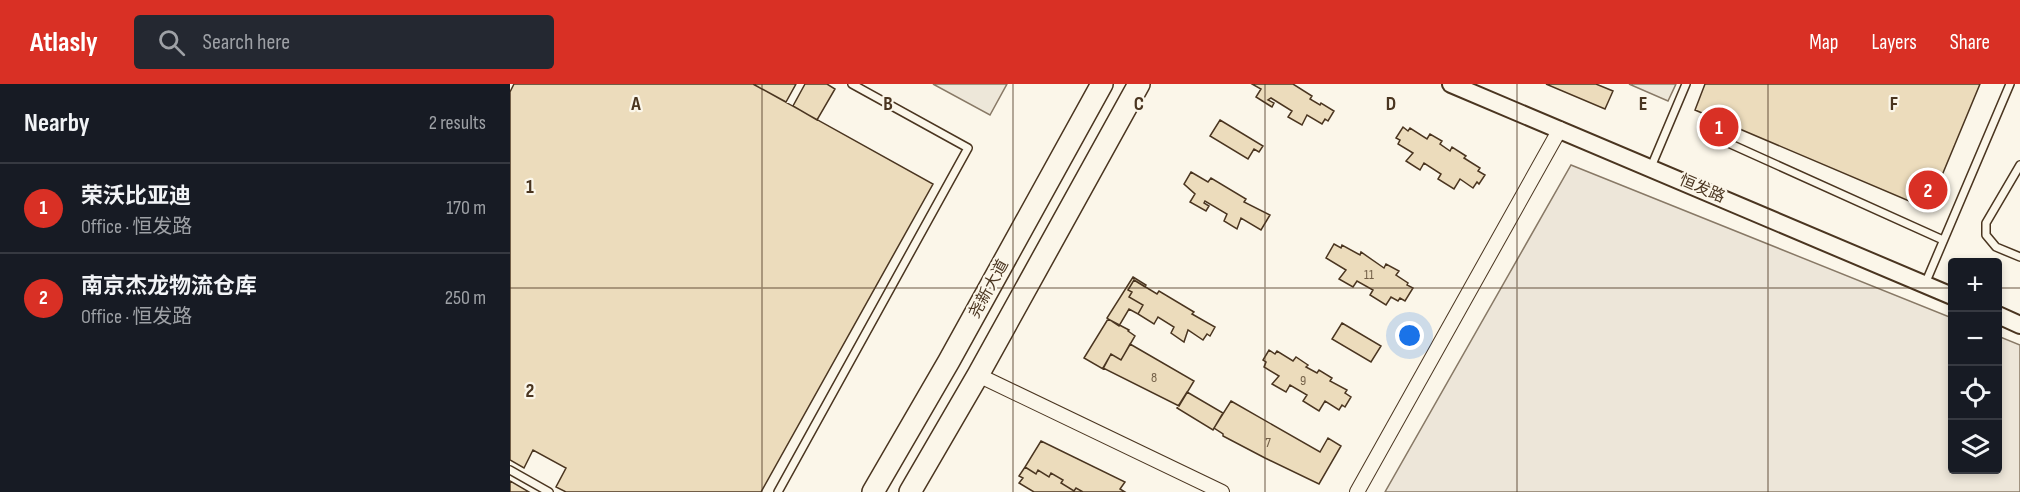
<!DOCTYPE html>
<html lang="en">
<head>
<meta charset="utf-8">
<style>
	:root { --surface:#171b24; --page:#242831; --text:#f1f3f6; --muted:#9ea1a6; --line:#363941; --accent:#d93025 }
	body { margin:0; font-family:"Sofia Sans Condensed","Noto Sans SC",sans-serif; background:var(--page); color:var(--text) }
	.controls { position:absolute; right:18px; bottom:18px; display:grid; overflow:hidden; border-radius:6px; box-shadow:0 3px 9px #0003 }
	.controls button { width:54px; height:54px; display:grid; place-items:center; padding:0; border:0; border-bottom:2px solid var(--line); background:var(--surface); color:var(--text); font:30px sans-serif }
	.you { position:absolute; left:900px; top:252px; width:21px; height:21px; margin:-15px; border:4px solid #fff; border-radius:50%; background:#1a73e8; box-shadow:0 0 0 9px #1a73e833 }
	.badge { display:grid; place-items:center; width:39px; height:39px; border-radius:50%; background:var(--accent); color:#fff; font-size:20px; font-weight:700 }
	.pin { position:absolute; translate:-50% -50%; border:3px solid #fff; box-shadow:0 2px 6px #0006 }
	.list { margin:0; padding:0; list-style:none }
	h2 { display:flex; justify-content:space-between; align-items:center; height:78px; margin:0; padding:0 24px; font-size:26px }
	h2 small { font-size:20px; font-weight:400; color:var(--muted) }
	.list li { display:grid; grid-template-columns:39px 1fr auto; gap:18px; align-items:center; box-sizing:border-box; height:90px; padding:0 24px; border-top:2px solid var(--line) }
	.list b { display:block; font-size:22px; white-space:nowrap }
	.list p { margin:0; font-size:20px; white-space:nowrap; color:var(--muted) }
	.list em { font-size:20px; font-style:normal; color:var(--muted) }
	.icon { flex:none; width:33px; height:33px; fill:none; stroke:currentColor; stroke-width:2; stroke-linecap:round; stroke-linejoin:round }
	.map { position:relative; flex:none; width:1510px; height:408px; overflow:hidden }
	header { display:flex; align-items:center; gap:36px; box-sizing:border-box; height:84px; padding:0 30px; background:var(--accent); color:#fff }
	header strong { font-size:28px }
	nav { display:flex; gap:33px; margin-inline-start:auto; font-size:21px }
	.search { width:420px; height:54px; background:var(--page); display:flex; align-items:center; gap:15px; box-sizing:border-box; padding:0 21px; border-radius:6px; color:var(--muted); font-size:22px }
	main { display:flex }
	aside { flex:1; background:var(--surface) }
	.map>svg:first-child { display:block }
	.green { fill:#ede6d9; stroke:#887966; stroke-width:1.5 }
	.parking { fill:#ede7d9; stroke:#887966; stroke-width:1.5 }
	.building { fill:#ecdcbc; stroke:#4a3520; stroke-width:1.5 }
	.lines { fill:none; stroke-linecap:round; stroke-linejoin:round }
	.service-casing { stroke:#4a3520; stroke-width:10 }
	.minor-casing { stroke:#4a3520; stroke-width:16 }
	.tertiary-casing { stroke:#4a3520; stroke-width:20 }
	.primary-casing { stroke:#4a3520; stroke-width:24 }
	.service { stroke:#fbf6e9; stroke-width:7 }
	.minor { stroke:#fbf6e9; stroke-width:14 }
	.tertiary { stroke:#fbf6e9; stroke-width:16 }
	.primary { stroke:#fbf6e9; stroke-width:21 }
	.grid { fill:none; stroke:#4a3520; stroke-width:1.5; stroke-opacity:0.55 }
	.labels { text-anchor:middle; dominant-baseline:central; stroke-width:4.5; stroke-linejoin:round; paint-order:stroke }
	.number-label { font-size:14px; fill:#725f47 }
	.street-label { font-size:16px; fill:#4a3520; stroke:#fbf6e9 }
	.grid-label { font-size:20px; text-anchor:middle; font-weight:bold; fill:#4a3520; stroke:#fbf6e9; stroke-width:4.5; stroke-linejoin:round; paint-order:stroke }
</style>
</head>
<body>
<header>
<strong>Atlasly</strong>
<div class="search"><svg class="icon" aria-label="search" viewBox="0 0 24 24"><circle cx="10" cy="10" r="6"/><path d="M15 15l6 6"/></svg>Search here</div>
<nav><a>Map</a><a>Layers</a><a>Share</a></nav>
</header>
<main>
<aside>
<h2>Nearby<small>2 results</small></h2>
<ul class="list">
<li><span class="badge">1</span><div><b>荣沃比亚迪</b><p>Office · 恒发路</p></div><em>170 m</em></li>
<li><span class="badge">2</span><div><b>南京杰龙物流仓库</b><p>Office · 恒发路</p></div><em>250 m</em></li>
</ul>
</aside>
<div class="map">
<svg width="1510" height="408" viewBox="0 0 1510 408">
	<rect width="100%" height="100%" fill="#fbf6e9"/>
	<!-- green -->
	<path class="green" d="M1061,81L1442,234V386H1488V252L1510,261V408H875Z"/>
	<!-- parking -->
	<path class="parking" d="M423,0H497L480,31Z
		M1119,0H1166L1158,17Z"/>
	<!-- building -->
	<path class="building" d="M4,0H243L423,100L251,408H56L46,403L56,384L23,366L14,384L0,376V8Z
		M243,0H286L276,18Z
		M295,0H317L325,5L307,36L283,22Z
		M742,0H783L802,12L800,15L810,21L811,19L824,27L818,37L815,35L812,40L797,31L792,41L778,33L782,27L761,14L758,16L764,19L762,23L746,13L751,5Z
		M1036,0H1086L1103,7L1095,25Z
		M1195,0H1470L1418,125L1185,26Z
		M710,36L753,62L749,68L744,65L738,75L700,52Z
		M893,43L898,47L900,44L917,55L920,50L932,57L930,60L940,67L942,63L956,72L954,74L970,84L968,87L975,91L969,100L967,98L963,104L950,95L944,105L928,95L931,90L914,79L910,86L896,77L903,69L888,60L890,56L886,54Z
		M681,88L698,98L701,94L736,115L734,118L760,131L751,146L731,134L727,145L714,137L717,130L695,117L694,119L699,122L696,127L680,118L685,110L674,100Z
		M824,160L831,164L832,161L850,171L851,168L874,184L876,180L889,187L886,191L898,199L897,201L903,204L895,217L890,214L888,217L881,213L876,221L860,211L863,206L847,197L843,203L829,195L836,186L816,174Z
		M623,193L636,201L635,203L624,196L618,206L622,208L619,213L633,221L628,230L619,225L609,242L597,234Z
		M624,196L647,210L649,207L684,228L682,230L705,243L700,252L697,250L693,256L678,246L674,258L661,249L664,243L648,233L644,240L628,230L633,221L619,213L622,208L618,206Z
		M598,235L619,246L618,247L625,252L611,276L601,270L593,285L574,274Z
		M832,239L871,262L861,278L822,255Z
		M620,260L684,297L669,322L593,284L601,270L611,276Z
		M759,266L765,270L767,267L783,277L786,273L798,281L796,283L807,289L809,286L822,294L820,297L837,306L835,309L841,313L835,323L832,321L829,326L815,317L809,327L793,317L797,311L780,301L776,308L762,300L769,292L754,283L756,278L753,276Z
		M677,308L713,329L703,346L667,324Z
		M721,317L810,368L818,354L831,362L809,400L755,374L713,352V350L704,344Z
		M531,357L615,398L610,405L615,408H573L566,404L564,407L551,399L553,396L541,389L539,393L528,386L526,390L515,383Z
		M515,383L526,390L528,386L539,393L541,389L553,396L551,399L564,407L566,404L573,408H524L509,399L513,394L509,392Z
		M0,397L19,408H0Z"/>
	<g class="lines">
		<!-- service casing -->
		<g class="service-casing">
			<path id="service" d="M1216,58L1433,156
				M1510,81L1476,139V151L1486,163L1510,173
				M1141,83L1176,0
				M1415,200L1500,0
				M0,386L39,408
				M268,408L458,64L342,0"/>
		</g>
		<!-- minor casing -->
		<g class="minor-casing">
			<path id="minor" d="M468,291L712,408
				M847,408L1050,45"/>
		</g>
		<!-- tertiary casing -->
		<g class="tertiary-casing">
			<path id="tertiary" d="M941,0L1442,212
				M1488,231L1510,241"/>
		</g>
		<!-- primary casing -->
		<g class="primary-casing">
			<path id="primary" d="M363,408L439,277L592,0
				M400,408L468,291L629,0"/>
		</g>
		<!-- service -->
		<use href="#service" class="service"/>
		<!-- minor -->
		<use href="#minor" class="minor"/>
		<!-- tertiary -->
		<use href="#tertiary" class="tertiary"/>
		<!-- primary -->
		<use href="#primary" class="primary"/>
	</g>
	<!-- grid -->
	<path class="grid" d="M252,0V408M503,0V408M755,0V408M1007,0V408M1258,0V408M0,204H1442M1488,204H1510"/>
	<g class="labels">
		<!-- number labels -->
		<g class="number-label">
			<text x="859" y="190">11</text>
			<text x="644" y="293">8</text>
			<text x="793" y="296">9</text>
			<text x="758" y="358">7</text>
		</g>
		<!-- street labels -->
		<g class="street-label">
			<text transform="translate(1192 105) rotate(23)">恒发路</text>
			<text transform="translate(479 205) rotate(-61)">尧新大道</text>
		</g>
	</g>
	<g class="grid-label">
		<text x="126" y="26">A</text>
		<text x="378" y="26">B</text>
		<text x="629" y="26">C</text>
		<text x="881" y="26">D</text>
		<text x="1133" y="26">E</text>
		<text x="1384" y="26">F</text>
		<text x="20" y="109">1</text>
		<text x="20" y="313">2</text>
	</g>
</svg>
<div class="controls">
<button>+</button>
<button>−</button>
<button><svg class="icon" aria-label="locate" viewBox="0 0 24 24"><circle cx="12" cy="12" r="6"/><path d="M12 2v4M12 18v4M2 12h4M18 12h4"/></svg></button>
<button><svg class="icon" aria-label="layers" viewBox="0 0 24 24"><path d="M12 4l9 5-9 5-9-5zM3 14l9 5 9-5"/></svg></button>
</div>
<div class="you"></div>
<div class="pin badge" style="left:1209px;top:43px">1</div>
<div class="pin badge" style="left:1418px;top:106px">2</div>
</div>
</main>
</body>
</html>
